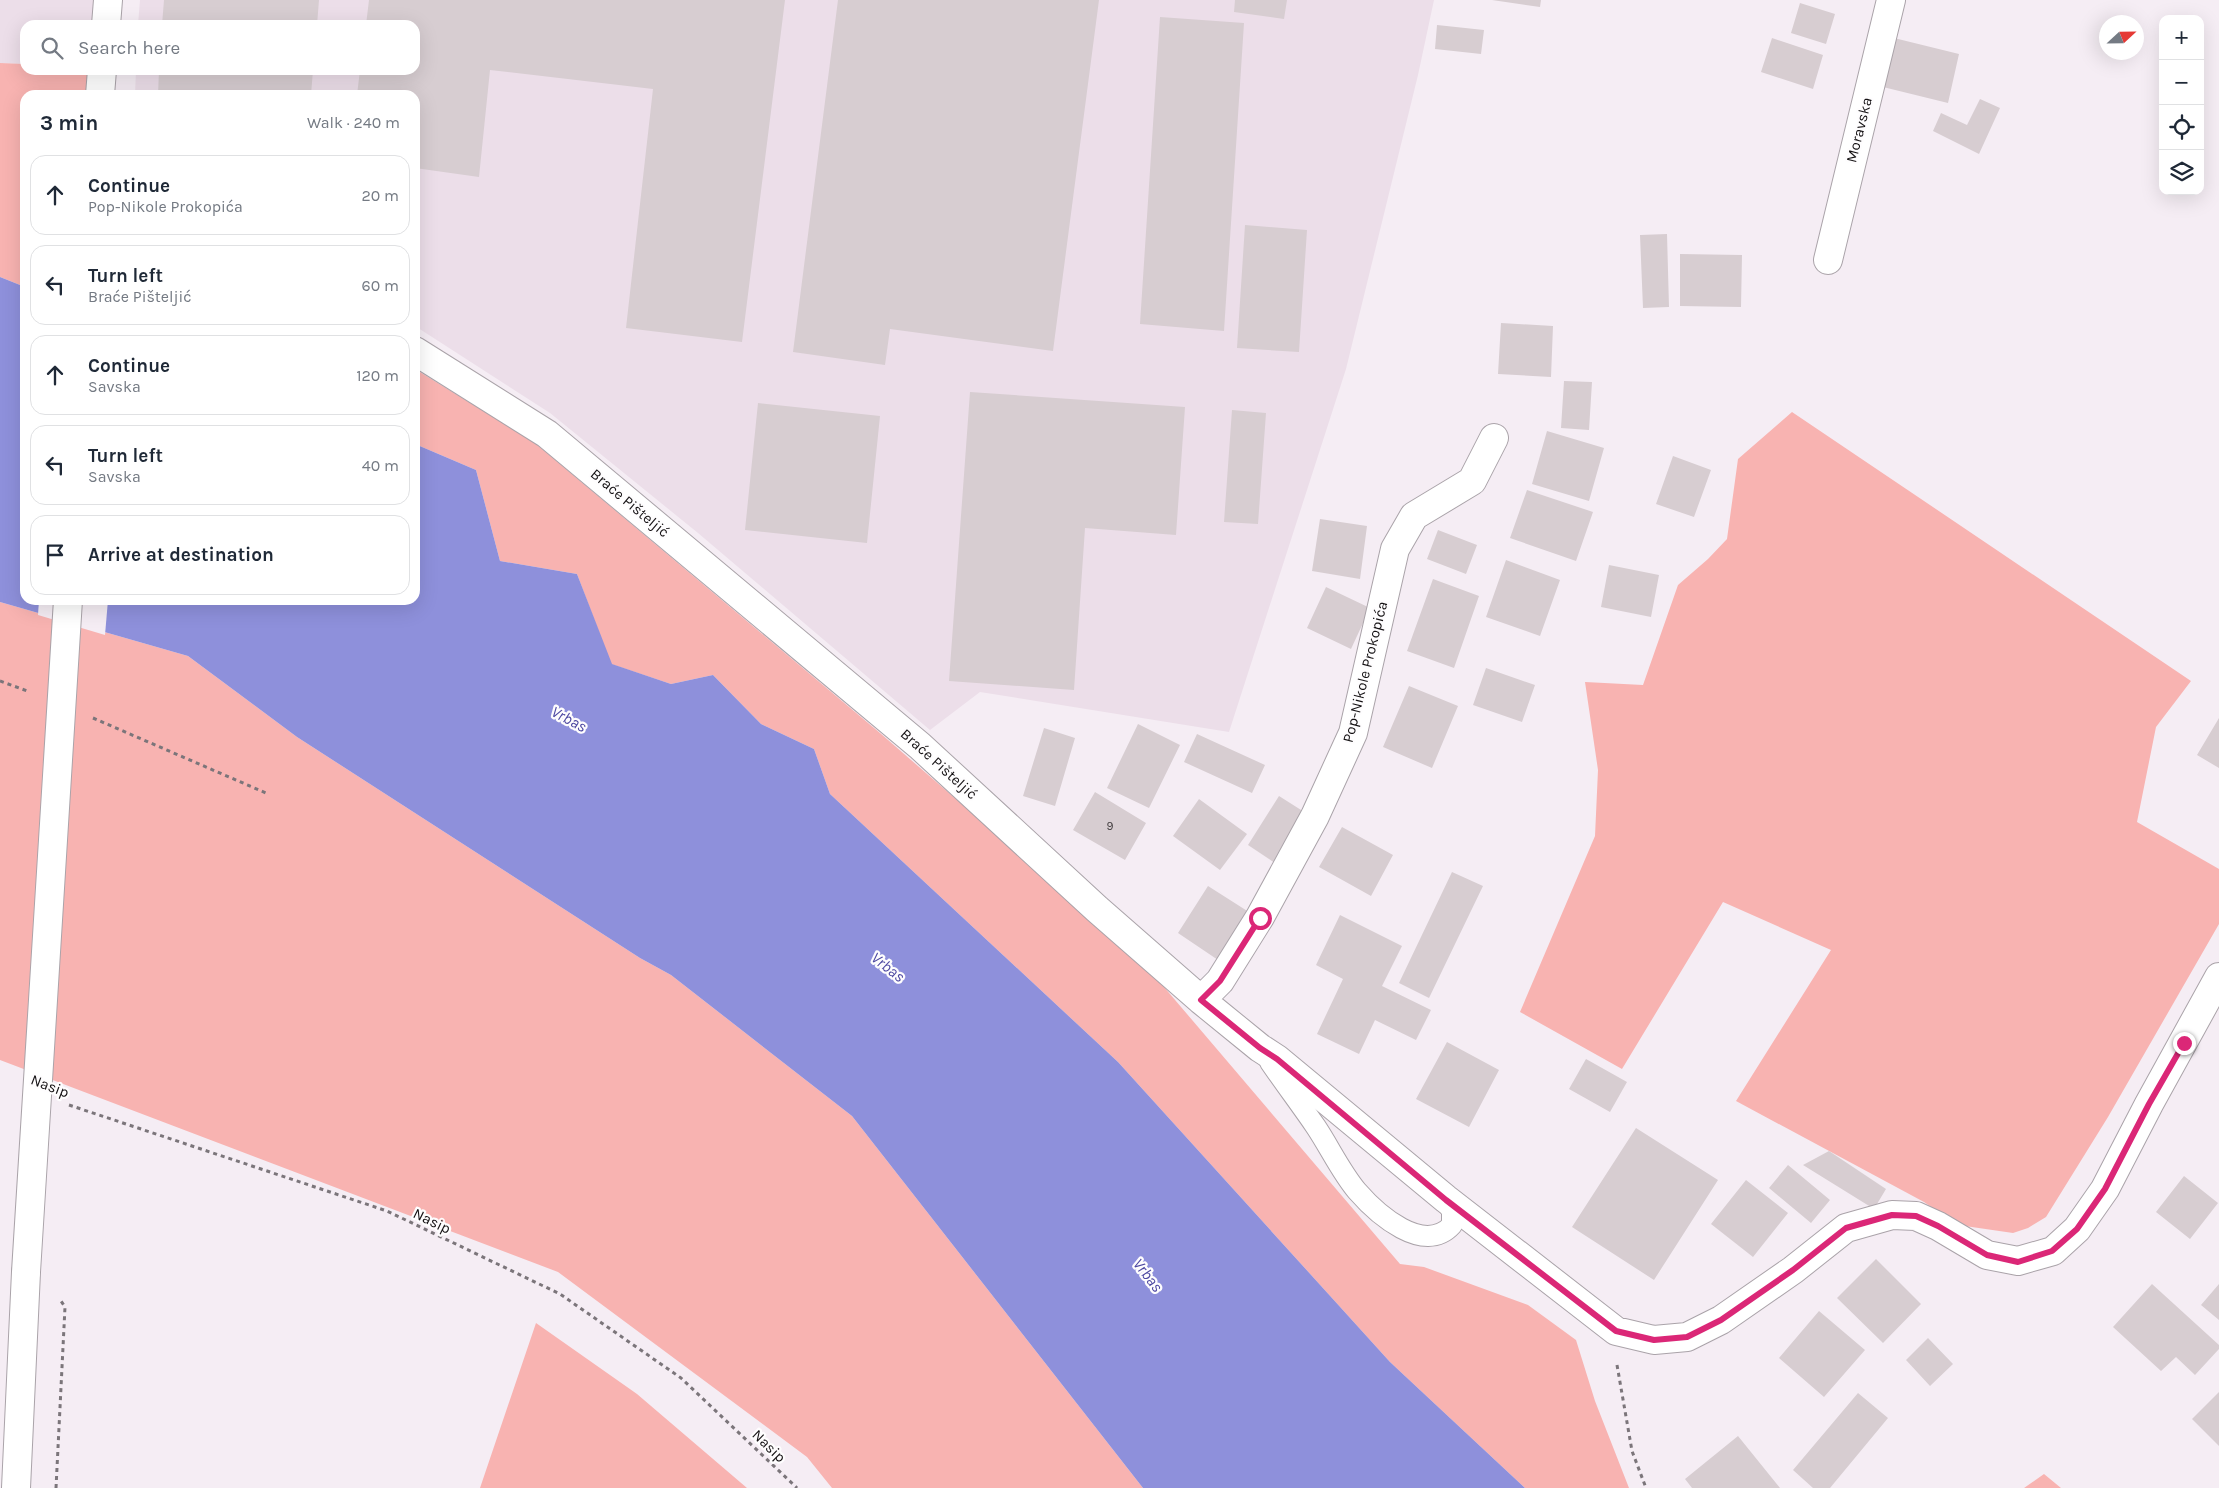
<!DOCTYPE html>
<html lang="en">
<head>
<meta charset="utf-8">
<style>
	:root { --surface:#fff; --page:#f6f6f7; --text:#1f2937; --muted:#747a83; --line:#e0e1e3 }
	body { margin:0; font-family:Karla,sans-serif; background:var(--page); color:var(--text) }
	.controls { position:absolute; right:15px; top:15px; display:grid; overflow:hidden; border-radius:10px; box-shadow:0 5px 20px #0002 }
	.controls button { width:45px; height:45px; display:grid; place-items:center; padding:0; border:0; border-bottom:1px solid var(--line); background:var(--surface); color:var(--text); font:25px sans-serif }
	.compass { position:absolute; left:2099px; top:15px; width:45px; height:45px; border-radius:50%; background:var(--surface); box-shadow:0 5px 20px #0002; rotate:68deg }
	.stop { position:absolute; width:15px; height:15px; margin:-11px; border:4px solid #db2777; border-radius:50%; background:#fff }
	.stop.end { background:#db2777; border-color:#fff; box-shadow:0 1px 5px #0008 }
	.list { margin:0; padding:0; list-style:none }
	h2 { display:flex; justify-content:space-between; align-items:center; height:65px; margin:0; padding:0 20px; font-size:21px }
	h2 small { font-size:16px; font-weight:400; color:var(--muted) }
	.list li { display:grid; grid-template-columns:32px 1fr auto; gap:15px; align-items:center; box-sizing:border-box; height:80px; margin:0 10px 10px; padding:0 10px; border:1px solid var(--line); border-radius:15px }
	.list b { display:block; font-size:19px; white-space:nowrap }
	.list p { margin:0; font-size:16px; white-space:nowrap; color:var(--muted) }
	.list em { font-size:16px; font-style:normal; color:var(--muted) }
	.icon { flex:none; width:28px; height:28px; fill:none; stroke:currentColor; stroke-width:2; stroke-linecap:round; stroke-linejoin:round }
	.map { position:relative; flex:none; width:2219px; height:1488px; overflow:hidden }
	.search { position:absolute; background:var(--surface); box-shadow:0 5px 20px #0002; left:20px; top:20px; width:400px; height:55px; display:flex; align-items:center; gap:12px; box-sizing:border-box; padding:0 18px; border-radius:15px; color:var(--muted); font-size:19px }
	.panel { position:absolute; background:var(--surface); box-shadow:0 5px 20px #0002; left:20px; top:90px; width:400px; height:515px; border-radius:15px }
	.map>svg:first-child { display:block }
	.built { fill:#ecdee9 }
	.green { fill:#f8b3b1 }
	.water { fill:#8e90db }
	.pier { fill:#f5edf4 }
	.building { fill:#d7cdd1 }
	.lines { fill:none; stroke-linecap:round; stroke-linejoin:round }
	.lane-casing { stroke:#aaa3a9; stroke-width:22 }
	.street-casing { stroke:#aaa3a9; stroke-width:30 }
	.secondary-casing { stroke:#aaa3a9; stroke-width:30 }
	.path { stroke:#7b757a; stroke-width:3; stroke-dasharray:4 4; stroke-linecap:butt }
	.lane { stroke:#fff; stroke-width:20 }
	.street { stroke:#fff; stroke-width:28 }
	.secondary { stroke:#fff; stroke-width:28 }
	.secondary-bridge-casing { stroke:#aaa3a9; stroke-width:30; stroke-linecap:butt }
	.secondary-bridge { stroke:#fff; stroke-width:28 }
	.route { stroke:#db2777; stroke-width:6 }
	.labels { text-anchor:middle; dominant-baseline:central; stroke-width:4.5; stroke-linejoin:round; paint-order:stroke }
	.number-label { font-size:12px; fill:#454042 }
	.street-label { font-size:15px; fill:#141113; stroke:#fefdfe }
	.water-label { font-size:16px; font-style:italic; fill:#4e49a2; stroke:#fefdfe }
</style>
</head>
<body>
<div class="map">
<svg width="2219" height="1488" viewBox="0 0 2219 1488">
	<rect width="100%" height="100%" fill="#f5edf4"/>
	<!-- built -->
	<path class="built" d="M0,0H94L92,25H25V64L0,63Z
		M140,0H1434L1418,75L1346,369L1229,732L980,692L930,730L698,533L550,413L415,326V95H135L136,70H415V25H138Z"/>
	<!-- green -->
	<path class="green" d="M0,63L25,64V70H89L87,95H25V287L0,277Z
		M415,369L535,443L880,733L1141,960L1400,1264L1424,1267L1528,1305L1576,1340L1595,1401L1629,1488H1525L1390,1362L1118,1062L830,794L814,749L761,724L713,675L671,684L611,664L577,574L500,561L476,470L415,444Z
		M1792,412L2191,681L2156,727L2137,822L2219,869V924L2108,1117L2046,1217L2028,1228L2013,1233L1958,1225L1924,1202L1736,1101L1831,950L1723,902L1622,1069L1520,1012L1595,836L1598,770L1585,682L1643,685L1678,585L1708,559L1727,539L1738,459Z
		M0,602L188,656L297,737L640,958L671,975L852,1116L1143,1488H832L807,1457L558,1272L0,1060Z
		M536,1323L637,1394L747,1488H480Z
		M2044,1474L2061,1488H2024Z"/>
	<!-- water -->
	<path class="water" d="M0,277L25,287V600H415V444L476,470L500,561L577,574L612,664L671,684L713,675L761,724L814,749L830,794L1118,1062L1390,1362L1525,1488H1143L852,1116L671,975L640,958L297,737L188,656L0,602Z"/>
	<!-- pier -->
	<path class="pier" d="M39,600H108L105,635L38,615Z"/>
	<!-- building -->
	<path class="building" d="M164,0H319L317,25H162Z
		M369,0H785L742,342L626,328L653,89L490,70L479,177L415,168V95H357L360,70H415V25H366Z
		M838,0H1099L1053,351L890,329L885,365L793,352Z
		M1235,0H1287L1284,19L1234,12Z
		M1492,0H1541L1540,7Z
		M1800,3L1835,14L1826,44L1791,33Z
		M1160,17L1244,23L1224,331L1140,324Z
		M1437,25L1484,30L1481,54L1435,49Z
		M1772,38L1823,55L1813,89L1761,72Z
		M1894,38L1959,54L1948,103L1883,87Z
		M159,70H313L311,95H158Z
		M1980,99L2000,108L1979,154L1933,131L1941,113L1967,125Z
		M1245,225L1307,230L1299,352L1237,348Z
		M1667,234L1669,307L1643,308L1640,235Z
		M1680,254L1742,255L1741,307L1680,306Z
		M1501,323L1553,326L1551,377L1498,374Z
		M1564,381L1592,382L1589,430L1561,428Z
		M970,392L1185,407L1176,535L1085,528L1074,690L949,681Z
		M758,403L880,416L867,543L745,530Z
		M1232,410L1266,413L1258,524L1224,522Z
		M1547,431L1604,448L1589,501L1532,484Z
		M1673,456L1711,470L1694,517L1656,504Z
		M1527,490L1593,512L1576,561L1510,538Z
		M1320,519L1367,526L1360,579L1312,571Z
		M1438,530L1477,545L1466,574L1427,559Z
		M1506,560L1560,580L1540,636L1486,617Z
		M1609,565L1659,575L1651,617L1601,607Z
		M1433,579L1479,596L1454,668L1407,651Z
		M1326,587L1370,608L1351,649L1307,628Z
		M1486,668L1535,685L1522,722L1473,705Z
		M1409,686L1458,706L1432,768L1383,747Z
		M2219,718V768L2197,755Z
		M1138,724L1180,745L1149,808L1107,788Z
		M1044,728L1075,738L1055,806L1023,796Z
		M1197,734L1265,765L1252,793L1184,762Z
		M1095,792L1146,823L1125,860L1073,830Z
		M1279,796L1309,815L1278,865L1248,845Z
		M1199,799L1247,834L1220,870L1173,836Z
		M1342,827L1393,855L1371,896L1319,867Z
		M1452,872L1483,886L1429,998L1399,983Z
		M1208,886L1252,914L1221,962L1178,933Z
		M1340,915L1402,946L1382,986L1431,1010L1416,1040L1375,1020L1359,1054L1317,1034L1343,979L1316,965Z
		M1447,1042L1499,1070L1469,1127L1416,1099Z
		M1586,1059L1627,1082L1610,1112L1569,1089Z
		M1636,1128L1718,1180L1654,1280L1572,1227Z
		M1829,1151L1886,1189L1874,1209L1803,1165Z
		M1788,1165L1830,1200L1811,1223L1769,1188Z
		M2184,1176L2218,1203L2190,1239L2156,1212Z
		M1746,1180L1788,1213L1753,1257L1711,1224Z
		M1876,1259L1921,1304L1883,1343L1837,1298Z
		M2152,1284L2219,1345V1349L2195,1375L2176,1357L2161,1371L2113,1327Z
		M2219,1284V1320L2201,1305Z
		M1819,1311L1865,1350L1824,1397L1779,1358Z
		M1928,1338L1953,1364L1930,1386L1906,1360Z
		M2219,1392V1446L2192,1419Z
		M1858,1393L1888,1418L1830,1488H1813L1793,1470Z
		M1738,1436L1780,1488H1692L1685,1479Z"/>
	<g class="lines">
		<!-- lane casing -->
		<g class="lane-casing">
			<path id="lane" d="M1270,1062C1285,1084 1301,1105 1316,1127C1330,1148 1341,1172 1357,1191C1377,1214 1424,1256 1452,1225V1212L1446,1199"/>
		</g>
		<!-- street casing -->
		<g class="street-casing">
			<path id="street" d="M1828,260L1891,0
				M415,351L547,434L920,746L1097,909L1201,1000L1260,1048L1277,1059L1446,1199L1616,1331L1654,1340L1687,1337L1721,1320L1793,1270L1846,1228L1892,1215L1916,1216L1938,1226L1987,1255L2018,1261L2053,1251L2077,1229L2105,1189L2149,1104L2219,977
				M1201,1000L1220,981L1260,917L1315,816L1353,733L1395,549L1414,516L1472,481L1494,438"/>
		</g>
		<!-- secondary casing -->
		<g class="secondary-casing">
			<path id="secondary" d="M106,25L108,0
				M100,95L102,70
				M16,1488L26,1272"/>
		</g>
		<!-- path -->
		<path class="path" d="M0,681L30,692
			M93,718L266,793
			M69,1105L387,1211L560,1294L681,1378L797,1488
			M1617,1365L1632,1451L1646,1488
			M56,1488L65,1307L59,1298"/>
		<!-- lane -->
		<use href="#lane" class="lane"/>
		<!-- street -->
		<use href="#street" class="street"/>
		<!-- secondary -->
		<use href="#secondary" class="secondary"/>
		<!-- secondary-bridge casing -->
		<g class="secondary-bridge-casing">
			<path id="secondary-bridge" d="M26,1272L68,600"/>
		</g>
		<!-- secondary-bridge -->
		<use href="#secondary-bridge" class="secondary-bridge"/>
	</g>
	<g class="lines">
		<!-- route -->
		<path class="route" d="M1260,918L1220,981L1201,1000L1260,1048L1277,1059L1446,1200L1616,1331L1654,1340L1687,1337L1721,1320L1793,1270L1846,1228L1892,1215L1916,1216L1938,1226L1987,1255L2018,1262L2052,1251L2077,1229L2105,1189L2149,1104L2184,1043"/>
	</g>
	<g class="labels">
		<!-- number labels -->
		<g class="number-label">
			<text x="1110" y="826">9</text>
		</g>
		<!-- street labels -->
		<g class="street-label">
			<text transform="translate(1859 130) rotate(-76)">Moravska</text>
			<text transform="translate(630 503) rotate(40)">Braće Pišteljić</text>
			<text transform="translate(1365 672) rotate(-76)">Pop-Nikole Prokopića</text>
			<text transform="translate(939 764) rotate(42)">Braće Pišteljić</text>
			<text transform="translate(50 1086) rotate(21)">Nasip</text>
			<text transform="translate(432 1221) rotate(26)">Nasip</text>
			<text transform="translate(769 1446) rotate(44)">Nasip</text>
		</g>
		<!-- water labels -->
		<g class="water-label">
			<text transform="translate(569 719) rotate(28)">Vrbas</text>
			<text transform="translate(888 967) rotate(38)">Vrbas</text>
			<text transform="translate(1148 1275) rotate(52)">Vrbas</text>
		</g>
	</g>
</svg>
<div class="controls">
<button>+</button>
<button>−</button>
<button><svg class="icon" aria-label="locate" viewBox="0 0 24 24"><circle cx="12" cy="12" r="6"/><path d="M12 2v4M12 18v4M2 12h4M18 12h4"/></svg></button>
<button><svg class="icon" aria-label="layers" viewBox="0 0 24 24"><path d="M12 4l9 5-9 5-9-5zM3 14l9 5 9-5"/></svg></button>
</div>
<svg class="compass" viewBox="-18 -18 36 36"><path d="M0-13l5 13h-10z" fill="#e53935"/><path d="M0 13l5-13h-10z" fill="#747a83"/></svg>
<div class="stop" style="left:1260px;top:918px"></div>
<div class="stop end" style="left:2184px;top:1043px"></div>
<div class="search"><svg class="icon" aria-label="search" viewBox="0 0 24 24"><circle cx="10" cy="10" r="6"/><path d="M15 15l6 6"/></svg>Search here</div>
<section class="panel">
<h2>3 min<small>Walk · 240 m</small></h2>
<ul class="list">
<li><svg class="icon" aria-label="ahead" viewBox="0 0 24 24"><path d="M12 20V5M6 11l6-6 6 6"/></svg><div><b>Continue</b><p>Pop-Nikole Prokopića</p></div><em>20 m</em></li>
<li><svg class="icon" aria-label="left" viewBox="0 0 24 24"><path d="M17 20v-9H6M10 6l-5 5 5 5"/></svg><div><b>Turn left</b><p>Braće Pišteljić</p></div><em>60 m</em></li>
<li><svg class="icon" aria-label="ahead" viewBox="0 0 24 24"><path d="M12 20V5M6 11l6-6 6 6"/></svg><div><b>Continue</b><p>Savska</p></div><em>120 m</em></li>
<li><svg class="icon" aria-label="left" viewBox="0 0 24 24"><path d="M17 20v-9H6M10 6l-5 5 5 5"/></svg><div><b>Turn left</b><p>Savska</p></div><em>40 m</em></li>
<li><svg class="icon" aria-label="arrive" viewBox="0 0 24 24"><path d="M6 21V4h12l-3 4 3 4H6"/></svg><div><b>Arrive at destination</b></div></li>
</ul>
</section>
</div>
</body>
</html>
